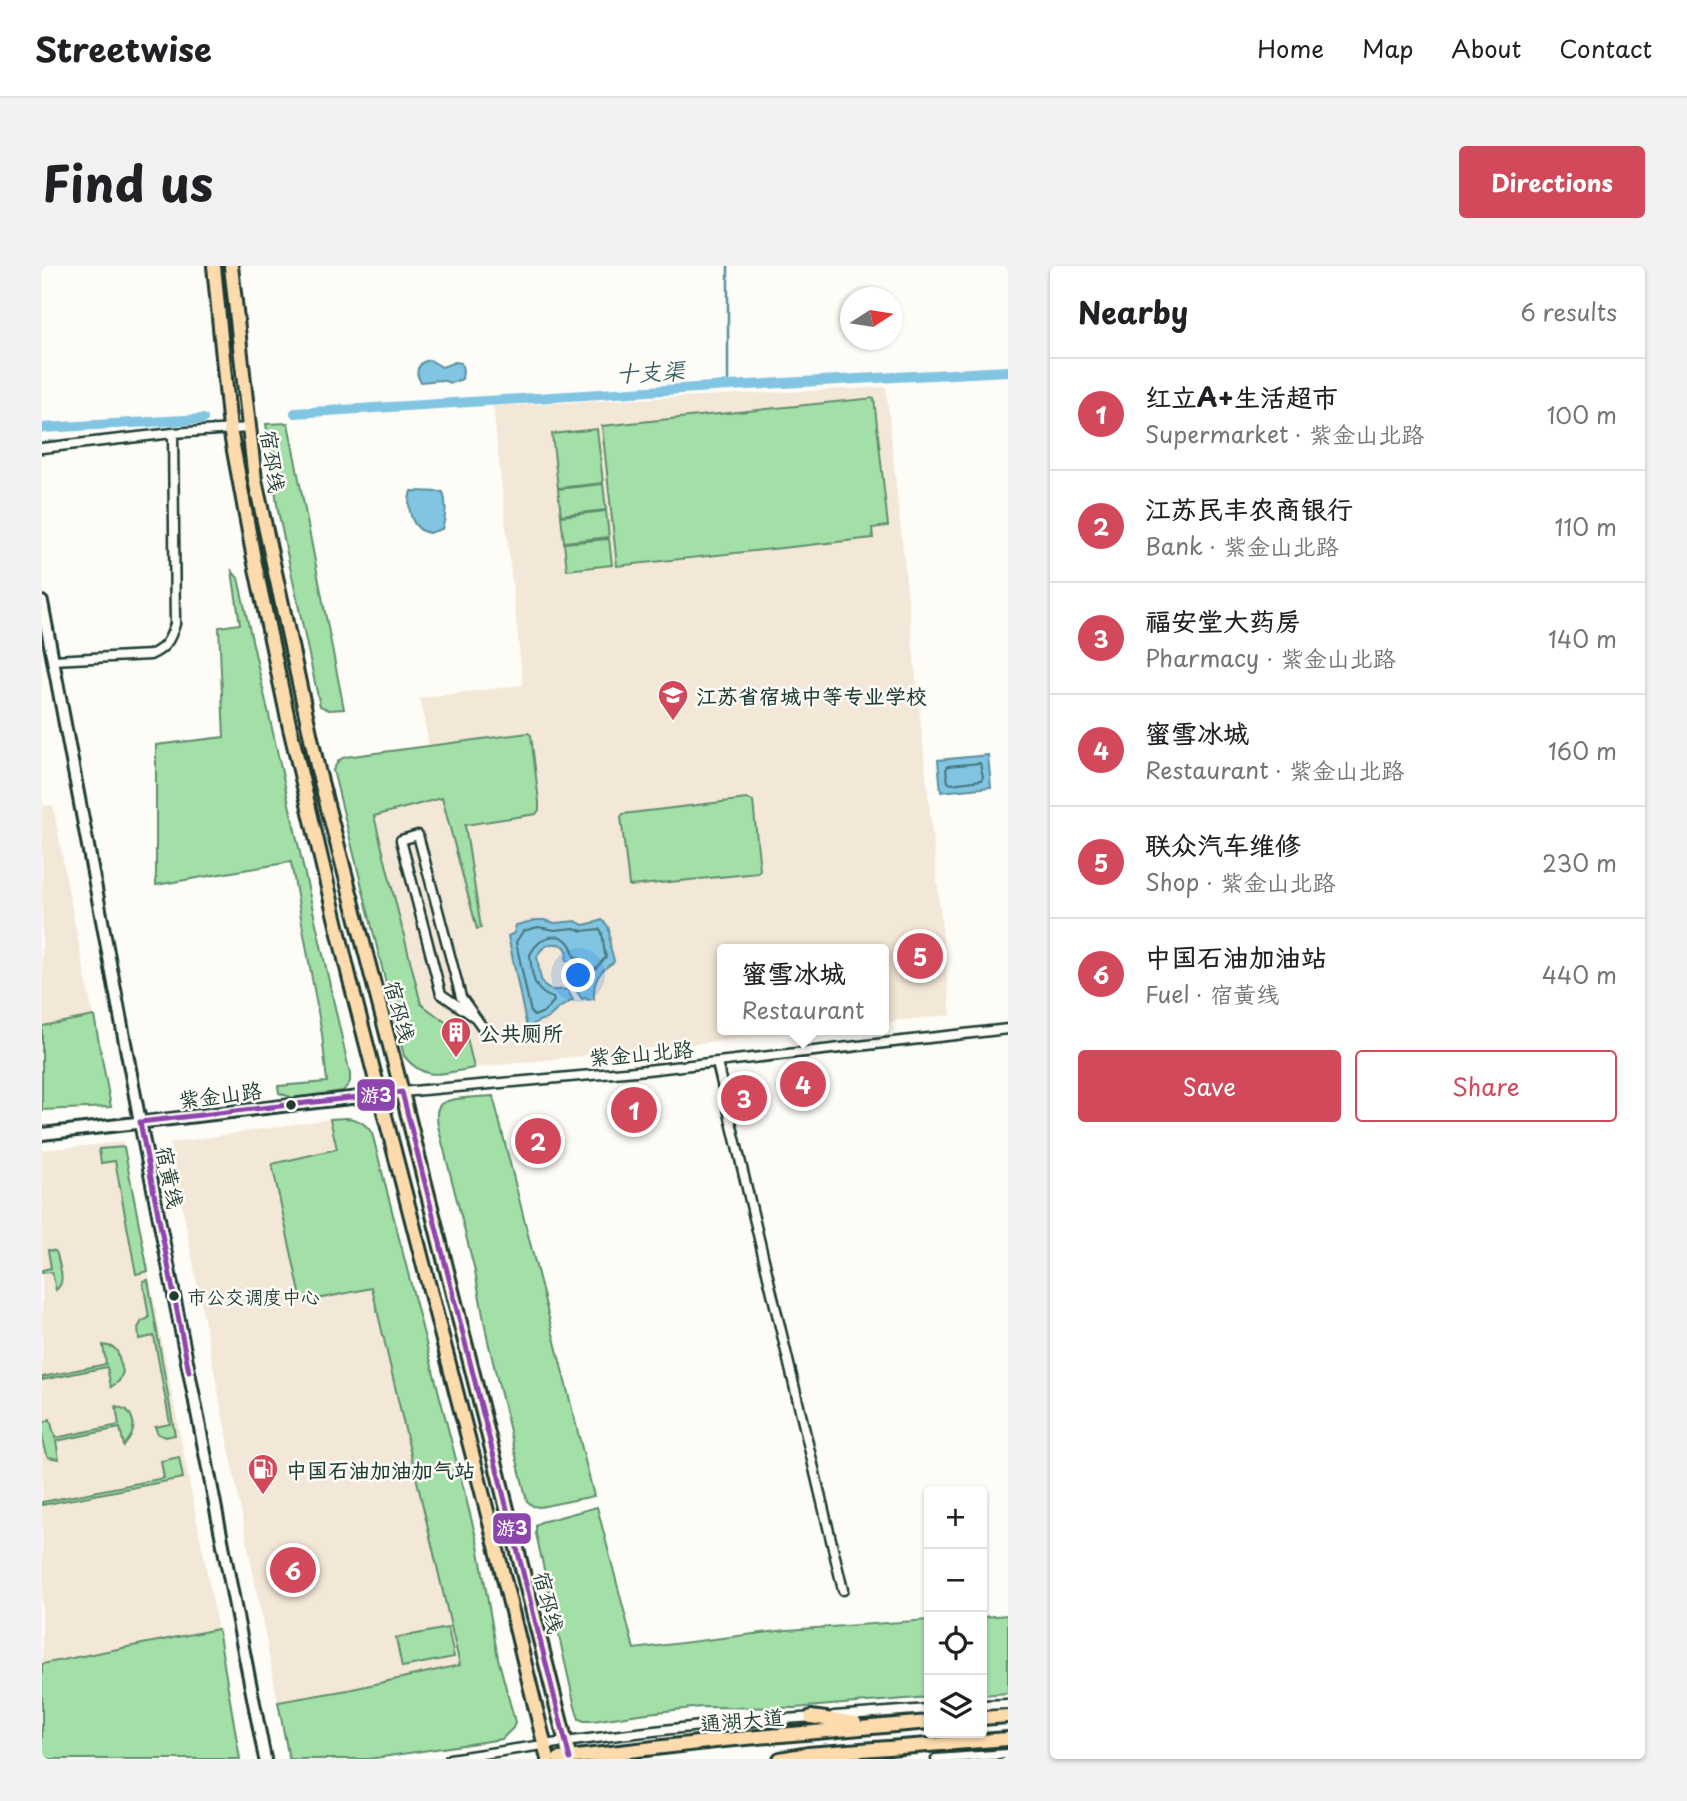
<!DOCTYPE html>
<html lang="en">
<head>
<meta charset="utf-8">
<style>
	:root { --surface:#fff; --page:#f2f2f2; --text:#202124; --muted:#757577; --line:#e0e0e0; --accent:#d1495b }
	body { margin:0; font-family:"Playpen Sans","LXGW WenKai TC",sans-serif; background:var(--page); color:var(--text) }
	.controls { position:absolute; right:21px; bottom:21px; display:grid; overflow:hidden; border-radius:7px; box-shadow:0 2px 5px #0004 }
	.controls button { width:63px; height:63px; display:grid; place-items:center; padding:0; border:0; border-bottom:2px solid var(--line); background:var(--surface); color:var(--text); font:35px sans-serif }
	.compass { position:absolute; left:798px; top:21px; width:63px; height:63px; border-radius:50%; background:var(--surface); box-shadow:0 2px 5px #0004; rotate:78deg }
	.you { position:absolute; left:537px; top:710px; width:24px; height:24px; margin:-18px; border:5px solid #fff; border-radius:50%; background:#1a73e8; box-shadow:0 0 0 10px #1a73e833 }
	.badge { display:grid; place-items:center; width:46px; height:46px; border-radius:50%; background:var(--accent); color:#fff; font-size:23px; font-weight:700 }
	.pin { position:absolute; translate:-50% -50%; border:4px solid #fff; box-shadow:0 2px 7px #0006 }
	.popup { position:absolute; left:675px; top:678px; width:172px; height:91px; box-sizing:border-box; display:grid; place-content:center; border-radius:7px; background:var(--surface); filter:drop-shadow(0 2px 5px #0005); font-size:23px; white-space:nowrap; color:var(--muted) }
	.popup b { font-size:26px; color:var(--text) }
	.popup::after { content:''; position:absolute; left:50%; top:100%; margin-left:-14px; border:14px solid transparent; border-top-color:var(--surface) }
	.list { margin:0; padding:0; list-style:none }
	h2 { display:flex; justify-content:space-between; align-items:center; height:91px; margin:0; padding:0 28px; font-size:30px }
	h2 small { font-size:23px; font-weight:400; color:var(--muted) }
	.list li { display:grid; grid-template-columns:46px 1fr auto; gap:21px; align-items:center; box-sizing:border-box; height:112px; padding:0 28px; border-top:2px solid var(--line) }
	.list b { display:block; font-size:26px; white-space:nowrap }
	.list p { margin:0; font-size:23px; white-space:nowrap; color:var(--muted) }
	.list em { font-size:23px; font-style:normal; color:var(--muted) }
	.actions { display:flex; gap:14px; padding:21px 28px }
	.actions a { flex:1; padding:16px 0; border:2px solid var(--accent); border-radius:7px; text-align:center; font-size:24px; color:var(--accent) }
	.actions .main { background:var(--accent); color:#fff }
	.icon { flex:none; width:38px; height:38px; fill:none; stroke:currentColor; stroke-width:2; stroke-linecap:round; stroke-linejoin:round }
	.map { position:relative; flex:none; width:966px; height:1493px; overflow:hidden; border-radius:7px }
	header { display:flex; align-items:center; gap:42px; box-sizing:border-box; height:98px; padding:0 35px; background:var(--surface); border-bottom:2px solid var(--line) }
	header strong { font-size:33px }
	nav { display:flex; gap:38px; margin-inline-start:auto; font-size:24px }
	.intro { display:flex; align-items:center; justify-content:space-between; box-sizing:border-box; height:168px; padding:0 42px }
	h1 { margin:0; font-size:49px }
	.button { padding:18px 32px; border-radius:7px; background:var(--accent); color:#fff; font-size:24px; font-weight:700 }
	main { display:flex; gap:42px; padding:0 42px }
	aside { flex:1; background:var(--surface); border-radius:7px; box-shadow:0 2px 5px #0004 }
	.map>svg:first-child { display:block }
	.built { fill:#f3e7d7 }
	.green { fill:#a2e0a8; stroke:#608e6e; stroke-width:2 }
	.water { fill:#81c5e2; stroke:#5a8f9c; stroke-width:2 }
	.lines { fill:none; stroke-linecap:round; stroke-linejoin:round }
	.shore { stroke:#46737a; stroke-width:2 }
	.stream { stroke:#5a8f9c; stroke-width:2.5 }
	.canal { stroke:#81c5e2; stroke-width:10 }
	.street-casing { stroke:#1f3d34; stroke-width:13 }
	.secondary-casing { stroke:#1f3d34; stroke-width:16 }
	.primary-casing { stroke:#1f3d34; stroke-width:18 }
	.street { stroke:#fdfcf7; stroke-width:8 }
	.secondary { stroke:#fdfcf7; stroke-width:10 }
	.primary { stroke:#fddbac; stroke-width:12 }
	.bus-1-casing { stroke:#fdfcf7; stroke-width:10 }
	.bus-1 { stroke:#8e44ad; stroke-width:5 }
	.bus-dot { fill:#1f3d34; stroke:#fdfcf7; stroke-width:2.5 }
	.labels { text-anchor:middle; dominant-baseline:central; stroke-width:5; stroke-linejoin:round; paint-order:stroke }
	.bus-label { font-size:19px; fill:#1f3d34; stroke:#fdfcf7; text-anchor:start }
	.street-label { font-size:21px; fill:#1f3d34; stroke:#fdfcf7 }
	.poi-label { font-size:21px; font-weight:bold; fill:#1f3d34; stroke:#fdfcf7; text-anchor:start }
	.water-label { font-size:23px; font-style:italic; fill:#385f60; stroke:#fdfcf7 }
	.line-badge { stroke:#fdfcf7; stroke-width:2.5 }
	.badge-label { font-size:19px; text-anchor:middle; font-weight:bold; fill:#fff }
</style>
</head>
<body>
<header>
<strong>Streetwise</strong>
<nav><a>Home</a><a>Map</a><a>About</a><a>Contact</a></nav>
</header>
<div class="intro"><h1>Find us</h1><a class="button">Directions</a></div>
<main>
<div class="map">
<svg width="966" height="1493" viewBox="0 0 966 1493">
	<rect width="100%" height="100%" fill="#fdfcf7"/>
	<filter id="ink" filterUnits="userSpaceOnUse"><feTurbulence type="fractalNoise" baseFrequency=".0143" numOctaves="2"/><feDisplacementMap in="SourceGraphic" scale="14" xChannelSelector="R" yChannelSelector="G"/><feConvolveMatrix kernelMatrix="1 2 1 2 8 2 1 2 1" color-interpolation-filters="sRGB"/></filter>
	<g filter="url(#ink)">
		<!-- built -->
		<path class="built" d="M844,121L909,749L842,756V683H680V764H775L432,802L425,772L379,739L331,550L400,531L387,480L378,432L481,419L451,140Z
			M11,539L27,628L69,841L0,844V540Z
			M288,853L330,1021L418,1399L306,1424L236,1436L128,877Z
			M81,876L176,1363L0,1398V884Z"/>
		<!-- green -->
		<path class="green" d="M832,132L846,260L830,262L831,272L575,300L560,160Z
			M246,157L302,443L287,444L278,440L236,245L224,158Z
			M555,163L561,217L516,222L510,168Z
			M561,218L564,244L519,249L516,223Z
			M564,245L567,271L522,276L519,250Z
			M567,273L570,299L525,304L522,277Z
			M190,305L196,312L308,808V816L301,825L251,832L237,827L236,820L285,816L280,768L249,596L114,619V479L182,471L177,361L198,358Z
			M486,467L489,469L497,536V544L494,548L423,559L439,662L435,663L400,532L332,550L379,738L425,772L432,802C401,807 384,817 362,790L291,504L297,494L303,491Z
			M705,533L711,535L718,604L716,607L589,620L587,619L579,551L581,548Z
			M52,750L69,841L0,844V760Z
			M451,830L552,1230L498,1241L491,1240L485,1235L445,1071L433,1005L396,860C395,852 393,844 399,838C407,831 440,831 451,830Z
			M304,852C316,853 323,857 330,867L436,1279L456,1392L473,1456L471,1462L460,1473L327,1493H247L236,1436L306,1424L418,1399L330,1022L260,1036L230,898L295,883L288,853Z
			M82,881L106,1005L94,1008L73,895L59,897L57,883Z
			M6,984L13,985L15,988C17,1000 25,1016 14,1024L10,1006L0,1007V1004L9,1002Z
			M106,1014L133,1169L123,1171L116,1168L113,1161L128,1158L112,1070L97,1073L96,1062L100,1055L107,1052L101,1015Z
			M61,1079L71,1081L75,1085L81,1106L77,1115L69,1121L65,1101L0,1114V1111L64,1098Z
			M74,1140L85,1144C95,1156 93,1168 82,1180L78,1162L14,1175L17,1193L6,1191C0,1182 0,1170 0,1158L8,1153L13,1172L77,1159Z
			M137,1191L141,1212L0,1239V1236L122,1212L119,1195Z
			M555,1241L592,1383L745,1364L887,1354V1431L752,1442L659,1441L597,1448L551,1455H542L537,1453L533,1441L494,1268V1260L499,1256Z
			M966,1349V1427L940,1429V1351Z
			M406,1362L412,1391L360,1401L354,1372Z
			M176,1363L198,1493H0V1398Z"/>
		<!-- water -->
		<path class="water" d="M388,94L400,101L413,96L419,97L421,104L420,113L409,117L399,114L379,116C374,109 374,102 381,96Z
			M369,225L401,226C405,237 404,252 400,263L387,267C369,264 364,241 369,225Z
			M946,489L949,521L899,526L896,494Z
			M560,654C572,663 565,671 569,684C570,688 572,692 572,696C557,705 551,714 552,733L546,734L544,732L540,733L532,721C540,717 545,705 535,699C532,696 528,696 524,695L525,685L523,681C511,674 501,679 495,690C499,711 495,729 525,723L531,734L517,742L505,753L499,754L485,762L466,670L472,667L474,659L495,654H502L513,657L534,655L541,659L555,656Z"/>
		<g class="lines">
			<!-- shore -->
			<path class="shore" d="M938,497L941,511L939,514L909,518L906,516L904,504L906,500Z
				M496,661L513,664L532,662L540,665L558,663C563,671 560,681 564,691L552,704L549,705L542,695L532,690C527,661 498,667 488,689C490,707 490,726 511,732L512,735L502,746L492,750L489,747L474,676L481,665Z"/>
			<!-- stream -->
			<path class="stream" d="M686,0V120"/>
			<!-- canal -->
			<path class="canal" d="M253,147L686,120L966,105
				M0,162L161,153"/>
			<!-- street casing -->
			<g class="street-casing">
				<path id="street" d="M0,182L131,167L207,162
					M11,394L108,389C124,382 128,374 133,358L131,167
					M434,752L399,728L359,574L376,569L419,731L443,765
					M675,797L801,1324
					M360,826L605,804L966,763
					M940,1439L966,1438
					M792,1450L887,1443
					M408,1493C529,1474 650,1458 773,1451
					M894,1493L966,1488"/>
			</g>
			<!-- secondary casing -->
			<g class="secondary-casing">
				<path id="secondary" d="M0,336L98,856L223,1493
					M0,868L360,826"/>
			</g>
			<!-- primary casing -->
			<g class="primary-casing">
				<path id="primary" d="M172,0L188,163L212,293L247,458L308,714L455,1284L506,1493
					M189,0L213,214L276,504L360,826L528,1493
					M769,1451L813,1457
					M940,1452L966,1450
					M517,1493L682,1474L887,1456
					M738,1493L766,1488L966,1473"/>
			</g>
			<!-- street -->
			<use href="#street" class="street"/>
			<!-- secondary -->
			<use href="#secondary" class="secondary"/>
			<!-- primary -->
			<use href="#primary" class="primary"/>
			<!-- bus-1 casing -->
			<g class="bus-1-casing">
				<path id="bus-1" d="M98,856L360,826L528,1493
					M98,856L147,1106"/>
			</g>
			<!-- bus-1 -->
			<use href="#bus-1" class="bus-1"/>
		</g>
	</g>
	<!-- icons -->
	<defs>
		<g id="school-pin" transform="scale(1.575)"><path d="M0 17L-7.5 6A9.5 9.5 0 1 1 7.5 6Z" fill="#d1495b" stroke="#fdfcf7"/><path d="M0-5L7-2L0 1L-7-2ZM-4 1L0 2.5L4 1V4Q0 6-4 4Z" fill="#fff"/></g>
		<g id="building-pin" transform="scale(1.575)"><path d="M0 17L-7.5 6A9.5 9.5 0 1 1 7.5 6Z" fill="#d1495b" stroke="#fdfcf7"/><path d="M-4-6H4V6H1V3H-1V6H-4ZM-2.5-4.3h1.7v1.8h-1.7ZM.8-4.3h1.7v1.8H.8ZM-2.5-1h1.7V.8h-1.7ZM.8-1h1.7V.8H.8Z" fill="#fff"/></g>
		<g id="fuel-pin" transform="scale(1.575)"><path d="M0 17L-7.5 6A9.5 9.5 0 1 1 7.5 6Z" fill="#d1495b" stroke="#fdfcf7"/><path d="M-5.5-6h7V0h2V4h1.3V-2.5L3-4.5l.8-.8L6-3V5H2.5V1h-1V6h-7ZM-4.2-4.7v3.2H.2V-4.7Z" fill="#fff"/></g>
	</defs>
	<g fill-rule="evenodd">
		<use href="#school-pin" x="631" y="429"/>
		<use href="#building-pin" x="414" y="766"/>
		<use href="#fuel-pin" x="221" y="1203"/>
	</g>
	<!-- markers -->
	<g class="bus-dot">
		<circle cx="249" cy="839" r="6"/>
		<circle cx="132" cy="1030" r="6"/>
	</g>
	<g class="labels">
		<!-- bus labels -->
		<g class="bus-label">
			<text x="145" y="1030">市公交调度中心</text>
		</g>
		<!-- street labels -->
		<g class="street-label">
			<text transform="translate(232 195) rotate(82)">宿邳线</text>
			<text transform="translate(359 745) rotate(75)">宿邳线</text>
			<text transform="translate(599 786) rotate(-5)">紫金山北路</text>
			<text transform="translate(178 828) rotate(-7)">紫金山路</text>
			<text transform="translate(129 911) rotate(79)">宿黄线</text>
			<text transform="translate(508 1336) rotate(76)">宿邳线</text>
			<text transform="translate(700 1453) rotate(-5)">通湖大道</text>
		</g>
		<!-- poi labels -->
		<g class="poi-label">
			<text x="654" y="429">江苏省宿城中等专业学校</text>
			<text x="437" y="766">公共厕所</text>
			<text x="244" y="1203">中国石油加油加气站</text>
		</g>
		<!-- water labels -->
		<g class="water-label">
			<text transform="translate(608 105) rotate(-3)">十支渠</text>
		</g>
	</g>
	<g class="line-badge">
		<rect x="314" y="812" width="40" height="34" rx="7" fill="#8e44ad"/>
		<rect x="450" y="1246" width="40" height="33" rx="7" fill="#8e44ad"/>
	</g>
	<g class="badge-label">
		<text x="334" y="836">游3</text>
		<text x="470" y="1269">游3</text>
	</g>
</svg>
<div class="controls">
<button>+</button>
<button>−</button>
<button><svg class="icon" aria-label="locate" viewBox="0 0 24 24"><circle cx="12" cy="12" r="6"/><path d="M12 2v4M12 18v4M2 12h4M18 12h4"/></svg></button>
<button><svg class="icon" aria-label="layers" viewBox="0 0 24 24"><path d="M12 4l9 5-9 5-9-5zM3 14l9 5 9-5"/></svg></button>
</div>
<svg class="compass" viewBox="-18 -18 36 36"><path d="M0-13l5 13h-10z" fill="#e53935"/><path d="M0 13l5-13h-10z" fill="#757577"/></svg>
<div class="you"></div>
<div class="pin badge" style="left:592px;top:844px">1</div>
<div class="pin badge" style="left:496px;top:875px">2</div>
<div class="pin badge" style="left:702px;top:832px">3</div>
<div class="pin badge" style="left:761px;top:818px">4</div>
<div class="popup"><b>蜜雪冰城</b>Restaurant</div>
<div class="pin badge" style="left:878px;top:690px">5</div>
<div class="pin badge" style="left:251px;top:1304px">6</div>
</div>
<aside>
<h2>Nearby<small>6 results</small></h2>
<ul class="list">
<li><span class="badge">1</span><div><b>红立A+生活超市</b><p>Supermarket · 紫金山北路</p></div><em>100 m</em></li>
<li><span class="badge">2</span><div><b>江苏民丰农商银行</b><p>Bank · 紫金山北路</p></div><em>110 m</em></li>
<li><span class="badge">3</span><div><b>福安堂大药房</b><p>Pharmacy · 紫金山北路</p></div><em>140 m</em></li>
<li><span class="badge">4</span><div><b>蜜雪冰城</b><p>Restaurant · 紫金山北路</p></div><em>160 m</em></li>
<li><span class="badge">5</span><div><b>联众汽车维修</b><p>Shop · 紫金山北路</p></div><em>230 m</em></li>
<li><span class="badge">6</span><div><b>中国石油加油站</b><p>Fuel · 宿黄线</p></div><em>440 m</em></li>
</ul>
<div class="actions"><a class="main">Save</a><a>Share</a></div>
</aside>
</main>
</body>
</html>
